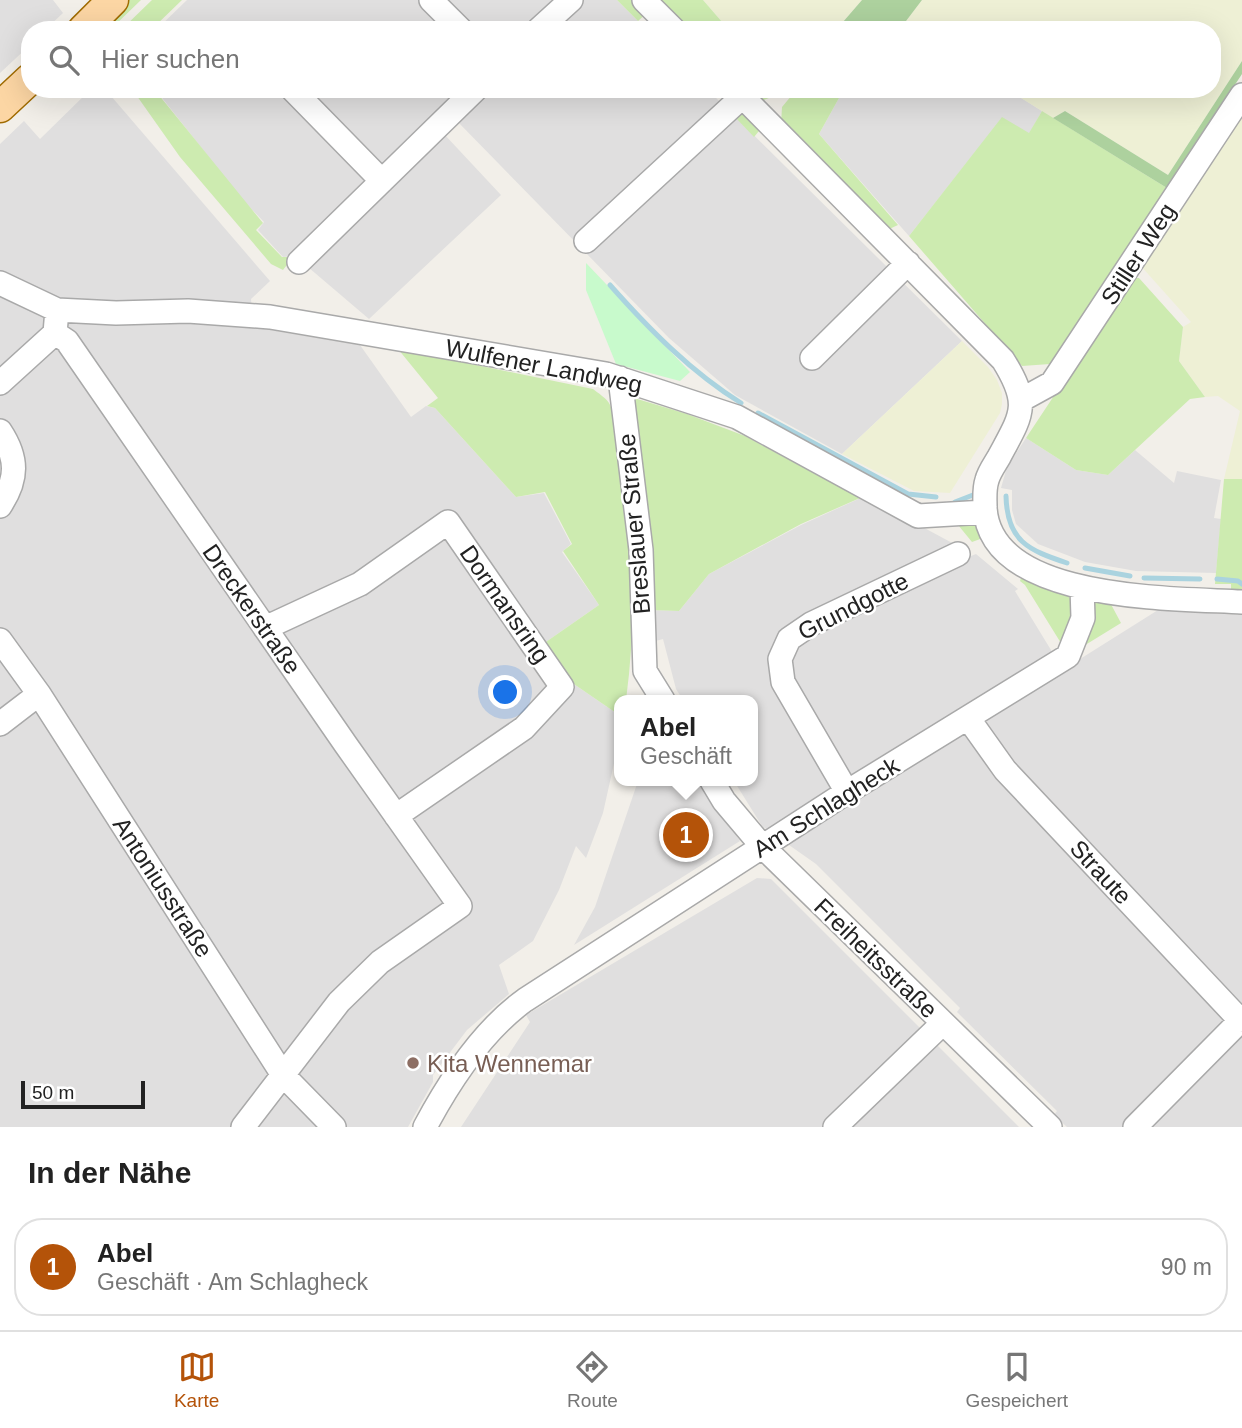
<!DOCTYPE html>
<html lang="de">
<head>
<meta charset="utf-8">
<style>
	:root { --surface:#fff; --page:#f6f6f6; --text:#222; --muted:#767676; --line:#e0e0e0; --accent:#b45309 }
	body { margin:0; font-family:Arial,sans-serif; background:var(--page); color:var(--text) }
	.scale { position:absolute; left:21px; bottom:18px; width:124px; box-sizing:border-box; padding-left:7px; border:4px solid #222; border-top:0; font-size:19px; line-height:24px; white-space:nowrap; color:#222; -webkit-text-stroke:5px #fff; paint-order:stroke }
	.you { position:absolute; left:506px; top:693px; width:24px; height:24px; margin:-18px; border:5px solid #fff; border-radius:50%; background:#1a73e8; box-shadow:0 0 0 10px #1a73e833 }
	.badge { display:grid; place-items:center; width:46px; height:46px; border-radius:50%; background:var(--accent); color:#fff; font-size:23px; font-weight:700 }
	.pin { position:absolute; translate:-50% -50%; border:4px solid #fff; box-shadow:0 2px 7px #0006 }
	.popup { position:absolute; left:614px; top:695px; width:144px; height:91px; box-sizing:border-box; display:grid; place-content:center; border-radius:14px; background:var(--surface); filter:drop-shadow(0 2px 5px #0005); font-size:23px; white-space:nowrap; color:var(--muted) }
	.popup b { font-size:26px; color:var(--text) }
	.popup::after { content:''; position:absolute; left:50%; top:100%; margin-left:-14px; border:14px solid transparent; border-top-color:var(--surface) }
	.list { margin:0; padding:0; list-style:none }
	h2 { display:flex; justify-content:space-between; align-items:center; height:91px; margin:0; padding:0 28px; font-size:30px }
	h2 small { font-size:23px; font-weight:400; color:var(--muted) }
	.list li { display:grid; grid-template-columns:46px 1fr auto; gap:21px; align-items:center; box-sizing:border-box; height:98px; margin:0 14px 14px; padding:0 14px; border:2px solid var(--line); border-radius:28px }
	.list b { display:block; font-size:26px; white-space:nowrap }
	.list p { margin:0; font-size:23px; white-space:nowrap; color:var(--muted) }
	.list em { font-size:23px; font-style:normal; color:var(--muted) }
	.icon { flex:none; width:38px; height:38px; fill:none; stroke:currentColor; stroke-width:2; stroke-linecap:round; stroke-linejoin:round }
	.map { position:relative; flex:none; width:1242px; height:1127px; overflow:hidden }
	.search { position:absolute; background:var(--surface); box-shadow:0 7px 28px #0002; left:21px; right:21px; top:21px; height:77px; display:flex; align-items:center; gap:18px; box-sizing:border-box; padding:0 24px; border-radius:28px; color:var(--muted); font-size:26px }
	.sheet { height:203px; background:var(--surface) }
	nav { display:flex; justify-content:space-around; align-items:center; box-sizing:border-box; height:98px; border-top:2px solid var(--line); background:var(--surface); font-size:19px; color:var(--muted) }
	nav a { display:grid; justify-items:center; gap:4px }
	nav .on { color:var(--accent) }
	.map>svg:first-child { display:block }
	.residential { fill:#e0dfdf }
	.farmland { fill:#eef0d5 }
	.grass { fill:#cdebb0 }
	.forest { fill:#add19e }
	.park { fill:#c8facc }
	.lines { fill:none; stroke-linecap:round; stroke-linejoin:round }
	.stream { stroke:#aad3df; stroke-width:5 }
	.minor-casing { stroke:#a9a9a9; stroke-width:26 }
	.major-casing { stroke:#a06b00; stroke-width:33 }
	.minor { stroke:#fff; stroke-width:23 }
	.major { stroke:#fcd6a4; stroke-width:30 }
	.education-dot { fill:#8d6e63; stroke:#fff; stroke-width:2.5 }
	.labels { text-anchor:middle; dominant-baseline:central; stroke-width:5; stroke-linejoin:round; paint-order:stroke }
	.street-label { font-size:24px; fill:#222; stroke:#fff }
	.education-label { font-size:24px; fill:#785e54; stroke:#fff; text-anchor:start }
</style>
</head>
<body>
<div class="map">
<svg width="1242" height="1127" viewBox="0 0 1242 1127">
	<rect width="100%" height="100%" fill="#f2efe9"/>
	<!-- residential -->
	<path class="residential" d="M0,0H53L63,13L45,30H30V45L0,73Z
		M187,0H617L647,30H156Z
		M91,89H105L270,281L251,299L253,327L360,345L411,417L426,406L435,408L516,497L544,493L571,544L562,552L599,605L543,644L568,680L619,715V741L603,813L586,858L576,846L559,890L533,941L499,965L509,994L467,1030L433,1075V1082L408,1127H0V144L24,121L40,139Z
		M155,89H707L962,341L842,454L735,395L669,338L457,121L444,134L501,195L369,319L295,256L283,257L258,230L264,222L241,198Z
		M844,89H959L967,95L972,89H1007L1042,111L1029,134L1002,118L909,236L819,134Z
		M1026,438L1076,470L1108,475L1135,450L1174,483L1177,471L1221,480L1214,518L1221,519L1216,573L1136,571L1085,562L1038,544L1016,524L1012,510V490L1001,488L1007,467Z
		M865,496L956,545L971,556L976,554L1018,589L1015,591L1051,650L1061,671L1158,610L1242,615V1127H1067L1054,1115L1057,1111L957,1012L960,1008L816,864L762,826L734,781H752V700H683L676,689L663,639L652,642L650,610L679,611L709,574L801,525Z
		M638,781H701L740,841L574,945L595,907Z
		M757,878L771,879L1019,1127H461L530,1022L526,1015Z"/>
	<!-- farmland -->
	<path class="farmland" d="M703,0H862L836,30H729Z
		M922,0H1242V61L1168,175L1065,111L1053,118L1007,89H1212V30H879L870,23L903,25Z
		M1242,112V479H1224L1240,411L1218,396L1205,397L1179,361L1183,327L1191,322L1140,265Z
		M962,341L988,367L997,380L1002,393V404L1000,413L950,493L914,491L842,454Z"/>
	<!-- grass -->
	<path class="grass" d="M127,0H141L110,30H99Z
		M152,0H182L151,30H121Z
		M617,0H636L648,12L638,21Z
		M652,0H703L729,30H682Z
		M132,89H154L263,223L256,230L282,257H293L283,270L271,264L180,157Z
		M751,89H781L783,92L764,100Z
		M797,89H844L819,134L898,225L885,231L781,124L782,107Z
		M743,111L764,125L754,137L734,116Z
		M1042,111L1167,188L1050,364L1022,366L909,236L1002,117L1029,133Z
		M1132,278H1139L1183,327L1179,361L1205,397L1190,399L1108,475L1076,470L1026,438Z
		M398,349L593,389C598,393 606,398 609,403C616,415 619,442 621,455C634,536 637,619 626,700H620L619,715L568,680L543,644L599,605L563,551L572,544L545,492L516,497L435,408L427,406L438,398Z
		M634,398L687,414L745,436L860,498L801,524L709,574L679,611L650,610Z
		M1224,479H1242V590H1231V584H1215Z
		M954,520L975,521L981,526L983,538L972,542Z
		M1023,572C1035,578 1054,582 1064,590C1078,601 1071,635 1064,648L1025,585L1020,581Z
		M1106,595L1121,623L1082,647L1086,600Z"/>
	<!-- forest -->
	<path class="forest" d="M862,0H922L903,25L872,23L879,30H836Z
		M1242,61V74L1167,188L1053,118L1065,111L1168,175Z"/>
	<!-- park -->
	<path class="park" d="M586,263L690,372L680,381L616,364L586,290Z"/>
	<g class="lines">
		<!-- stream -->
		<path class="stream" d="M610,285C649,329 691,372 741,403
			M758,413L908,494L936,497
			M1006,496C1007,541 1028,550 1067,563
			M955,502L973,495
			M1085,568L1130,576
			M1144,578L1200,579
			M1217,579L1238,581L1242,584"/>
		<!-- minor casing -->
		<g class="minor-casing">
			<path id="minor" d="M431,0L461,30
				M644,0L674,30
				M538,30L571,0
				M292,89L382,181
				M735,89L1003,360C1031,405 1022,414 999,457C995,464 989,472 987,480C984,489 985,498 985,507C989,602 1174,598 1242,602
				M586,241L742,97
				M299,262L476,89
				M0,283L57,310L116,313L188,311L270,317L606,374L737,417L918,516L985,512
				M57,310L55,333L67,341L346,745L460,906L380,962L339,1002L243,1127
				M812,358L908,263
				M620,378L641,550L645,671L663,700
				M0,383L55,333
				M1021,400L1052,383L1242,95
				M0,431C18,458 18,479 0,506
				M265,628L360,584L448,522L562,687L524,728L396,816
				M0,640L39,694L283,1075L334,1127
				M968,718L1005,770L1240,1020
				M0,724L39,694
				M712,781L724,801L762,846L1050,1127
				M847,792L783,682L780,659L789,639L811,624L958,554
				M425,1127C450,1080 482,1031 525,1000L847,792L1068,656L1083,618L1082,587
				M835,1127L943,1023
				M1135,1127L1242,1019"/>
		</g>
		<!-- major casing -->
		<g class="major-casing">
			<path id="major" d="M83,30L113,0
				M0,107L30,79"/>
		</g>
		<!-- minor -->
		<use href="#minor" class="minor"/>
		<!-- major -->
		<use href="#major" class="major"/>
	</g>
	<!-- markers -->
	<circle class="education-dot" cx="413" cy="1063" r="7"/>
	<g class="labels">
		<!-- street labels -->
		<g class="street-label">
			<text transform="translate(1138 254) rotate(-57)">Stiller Weg</text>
			<text transform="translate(544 366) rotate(11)">Wulfener Landweg</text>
			<text transform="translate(634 524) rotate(-95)">Breslauer Straße</text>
			<text transform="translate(505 604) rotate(55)">Dormansring</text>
			<text transform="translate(853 606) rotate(-27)">Grundgotte</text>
			<text transform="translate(252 609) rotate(55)">Dreckerstraße</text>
			<text transform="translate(826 807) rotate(-32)">Am Schlagheck</text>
			<text transform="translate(1101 872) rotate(47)">Straute</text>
			<text transform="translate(163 887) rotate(57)">Antoniusstraße</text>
			<text transform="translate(876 958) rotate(44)">Freiheitsstraße</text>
		</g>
		<!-- education labels -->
		<g class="education-label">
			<text x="427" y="1063">Kita Wennemar</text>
		</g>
	</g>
</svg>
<div class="scale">50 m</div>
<div class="you"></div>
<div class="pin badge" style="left:686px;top:835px">1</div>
<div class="popup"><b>Abel</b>Geschäft</div>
<div class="search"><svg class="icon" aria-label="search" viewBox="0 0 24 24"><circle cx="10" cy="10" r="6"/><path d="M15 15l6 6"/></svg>Hier suchen</div>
</div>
<section class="sheet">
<h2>In der Nähe<small></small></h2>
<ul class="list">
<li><span class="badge">1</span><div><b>Abel</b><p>Geschäft · Am Schlagheck</p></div><em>90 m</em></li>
</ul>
</section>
<nav>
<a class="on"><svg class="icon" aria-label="map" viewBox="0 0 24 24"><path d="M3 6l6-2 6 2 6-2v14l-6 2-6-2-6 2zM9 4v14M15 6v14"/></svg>Karte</a>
<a><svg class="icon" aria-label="directions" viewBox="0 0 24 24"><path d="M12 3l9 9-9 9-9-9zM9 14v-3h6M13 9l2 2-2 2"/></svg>Route</a>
<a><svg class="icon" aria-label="saved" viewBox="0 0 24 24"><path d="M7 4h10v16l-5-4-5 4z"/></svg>Gespeichert</a>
</nav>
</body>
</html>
